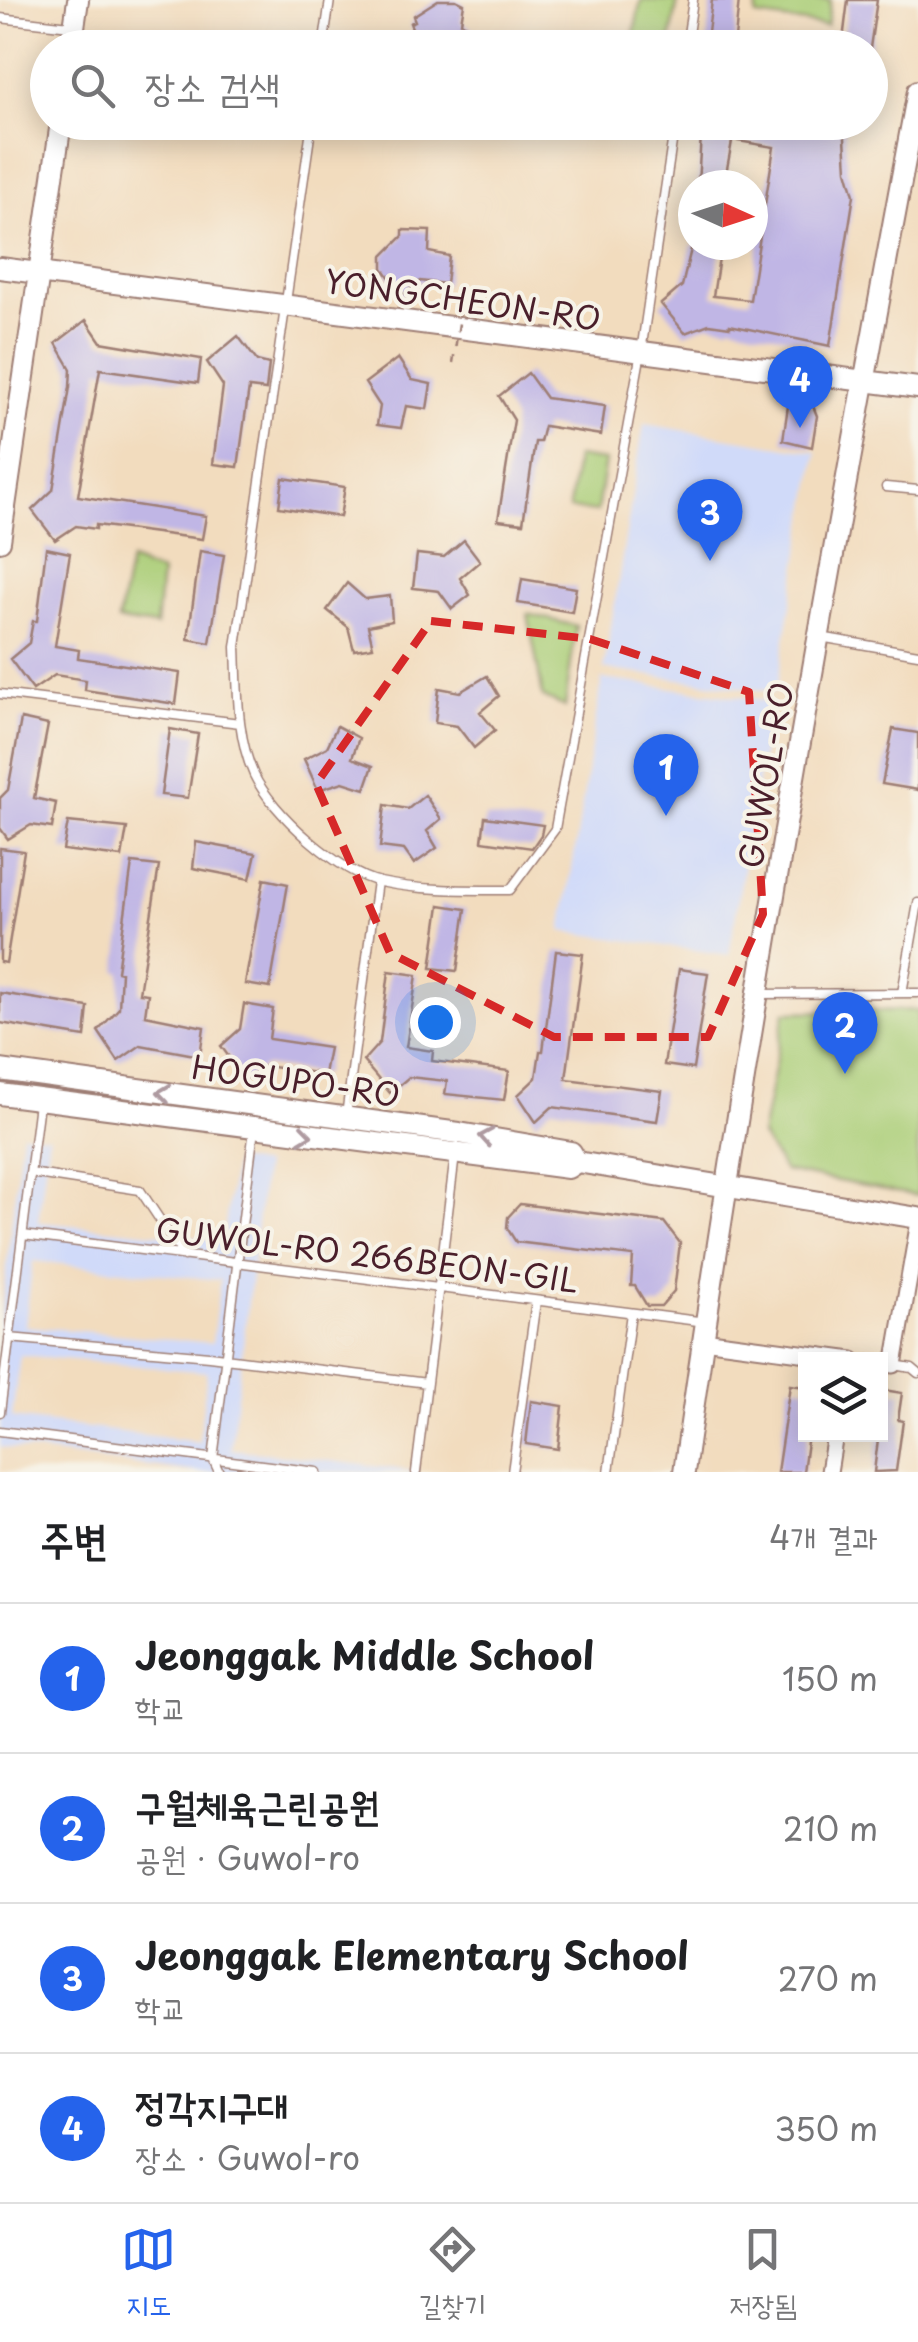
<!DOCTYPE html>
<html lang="ko">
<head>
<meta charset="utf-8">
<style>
	:root { --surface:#fff; --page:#f6f6f6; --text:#202124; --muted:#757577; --line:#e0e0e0; --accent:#2563eb }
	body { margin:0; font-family:"Playpen Sans","Poor Story",sans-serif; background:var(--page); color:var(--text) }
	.controls { position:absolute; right:30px; bottom:30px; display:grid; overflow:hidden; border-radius:0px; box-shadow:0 5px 25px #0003 }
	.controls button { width:90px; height:90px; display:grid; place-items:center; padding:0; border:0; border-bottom:2px solid var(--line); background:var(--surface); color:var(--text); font:50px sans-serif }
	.compass { position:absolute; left:678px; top:170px; width:90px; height:90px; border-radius:50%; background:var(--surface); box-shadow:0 5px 25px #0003; rotate:93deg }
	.you { position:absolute; left:435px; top:1022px; width:35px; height:35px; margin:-25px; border:8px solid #fff; border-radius:50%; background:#1a73e8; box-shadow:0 0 0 15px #1a73e833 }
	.badge { display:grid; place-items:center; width:65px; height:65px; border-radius:50%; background:var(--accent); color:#fff; font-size:32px; font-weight:700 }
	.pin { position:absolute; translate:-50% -82px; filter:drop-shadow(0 2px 5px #0008) }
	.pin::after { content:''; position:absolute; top:52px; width:35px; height:30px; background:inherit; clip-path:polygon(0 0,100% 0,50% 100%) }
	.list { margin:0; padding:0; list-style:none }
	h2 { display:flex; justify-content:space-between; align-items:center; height:130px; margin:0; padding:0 40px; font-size:42px }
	h2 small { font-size:32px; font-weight:400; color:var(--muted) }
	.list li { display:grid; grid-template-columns:65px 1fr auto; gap:30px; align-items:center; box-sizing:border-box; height:150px; padding:0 40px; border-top:2px solid var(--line) }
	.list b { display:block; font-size:38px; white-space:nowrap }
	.list p { margin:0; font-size:32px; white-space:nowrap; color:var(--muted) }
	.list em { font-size:32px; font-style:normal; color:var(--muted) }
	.icon { flex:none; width:55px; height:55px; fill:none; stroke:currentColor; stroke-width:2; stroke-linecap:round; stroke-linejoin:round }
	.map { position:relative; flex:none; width:918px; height:1472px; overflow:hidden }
	.search { position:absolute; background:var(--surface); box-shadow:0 5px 25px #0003; left:30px; right:30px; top:30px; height:110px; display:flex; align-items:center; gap:25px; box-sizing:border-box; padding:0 35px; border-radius:55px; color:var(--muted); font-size:38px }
	.sheet { height:730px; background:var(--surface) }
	nav { display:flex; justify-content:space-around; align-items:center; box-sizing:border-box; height:140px; border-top:2px solid var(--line); background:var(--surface); font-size:28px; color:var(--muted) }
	nav a { display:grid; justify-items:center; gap:5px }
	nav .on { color:var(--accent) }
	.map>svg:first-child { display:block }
	.built { fill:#d0daf9; fill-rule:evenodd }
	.green { fill:#abce78; stroke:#7a7652; stroke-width:2.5 }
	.building { fill:#c0b6e5 }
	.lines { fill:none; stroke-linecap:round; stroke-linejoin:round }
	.lane-casing { stroke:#9e7e74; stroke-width:11 }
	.street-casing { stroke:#9e7e74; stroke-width:19 }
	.secondary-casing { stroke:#9e7e74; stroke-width:24 }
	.lane { stroke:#fff; stroke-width:8 }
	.street { stroke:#fff; stroke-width:15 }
	.secondary { stroke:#fff; stroke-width:20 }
	.path-bridge { stroke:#9e7e74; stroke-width:2.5; stroke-dasharray:8 8; stroke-linecap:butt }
	.oneway { stroke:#ae9aa0 }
	.marked { fill:none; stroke:#d62828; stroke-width:8; stroke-dasharray:20 12; stroke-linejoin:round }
	.labels { text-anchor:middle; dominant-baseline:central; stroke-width:8; stroke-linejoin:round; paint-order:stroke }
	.street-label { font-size:32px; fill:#4a1f2b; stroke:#f7f3e8 }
</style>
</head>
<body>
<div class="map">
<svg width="918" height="1472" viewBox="0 0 918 1472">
	<rect width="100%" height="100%" fill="#f7f3e8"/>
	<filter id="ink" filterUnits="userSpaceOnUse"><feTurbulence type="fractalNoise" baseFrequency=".01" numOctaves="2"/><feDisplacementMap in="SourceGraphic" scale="20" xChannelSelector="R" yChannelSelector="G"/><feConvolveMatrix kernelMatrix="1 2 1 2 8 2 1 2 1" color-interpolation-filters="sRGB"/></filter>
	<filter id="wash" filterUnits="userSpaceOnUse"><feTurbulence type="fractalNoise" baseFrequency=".0048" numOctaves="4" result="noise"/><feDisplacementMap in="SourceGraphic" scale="40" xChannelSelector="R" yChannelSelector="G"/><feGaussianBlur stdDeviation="2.25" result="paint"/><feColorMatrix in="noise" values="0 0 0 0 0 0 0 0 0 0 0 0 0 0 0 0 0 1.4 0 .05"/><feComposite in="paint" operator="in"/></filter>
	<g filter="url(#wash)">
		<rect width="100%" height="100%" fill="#f2dcbe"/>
		<!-- built -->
		<path class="built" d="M644,424L817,452L776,692L604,669Z
			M602,679L771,701L729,955L562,931Z
			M22,1133L49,1136L38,1222L223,1240L234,1160L264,1165L231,1449L421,1472H198L0,1447V1323ZM33,1261L220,1280L212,1343L25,1326ZM20,1355L207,1372L199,1442L12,1418Z"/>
		<!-- green -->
		<path class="green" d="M641,0H678L669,47H649L633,38Z
			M758,0H831L827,26L756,16Z
			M576,457L605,461L597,512L569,509Z
			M130,561L161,573L156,626L118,621Z
			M528,614L576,626L565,707L543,697Z
			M918,1010V1196L784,1171L761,1136L785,1012Z"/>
		<g id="blocks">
			<!-- building -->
			<path class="building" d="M438,0H456L464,4L461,22L474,30L467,48H420L410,23L415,21L413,16Z
				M712,0H739L734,48H706Z
				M848,0H877L870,48H842Z
				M741,122L813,126V122H844L847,170L854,195L830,346L730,325V327L709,324L685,333L661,304L682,286L692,245H721L713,296L750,300L774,147L738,141Z
				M701,134L733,136L724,185H698Z
				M403,230L430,231L429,252L449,256L446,284L420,281L402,295L383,268V256L403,236Z
				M86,320L101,342L201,359L198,383L100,369L78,496L206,516L202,539L96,525V529L76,526L55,540L32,510L53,490L70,387L71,369L56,343Z
				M238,336L257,361L269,364L266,390L249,388L238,467L213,464L223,386L207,362Z
				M398,358L412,380L431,384L427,409L406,406L401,428L377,425L380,406L365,383Z
				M528,373L546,398L605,406L601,435L544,426L540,442H535L523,523L498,520L514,420L499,396Z
				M790,392L808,393L817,416L812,447L783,440Z
				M283,478L345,487L340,517L279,507Z
				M464,540L480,561L460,578L470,595L452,609L439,591L413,588L417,554L444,557Z
				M46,548L70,553L55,646L79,650L78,658L180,673L176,704L85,690L86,680L55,675L33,690L10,659L29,643L33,621H37Z
				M200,551L224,555L210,643L188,639Z
				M522,579L576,588L572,612L518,603Z
				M347,583L365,599L390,596L392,621L368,626L373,647L354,650L348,627L327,610Z
				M487,676L499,696L480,712L495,730L474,748L457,726L435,723L439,688L460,692Z
				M21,719L48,725L34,798L56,803L52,828L31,825L8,839L0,828V798L8,790Z
				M337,726L359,738L352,758L373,766L365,789L343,782L318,790L304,759L327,747Z
				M170,729L198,734L188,798L161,795Z
				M893,729L918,733V790L882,784Z
				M425,795L441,819L427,831L437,848L414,864L404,850L380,847L385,805L408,809Z
				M485,817L543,825L541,835L532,848L482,841Z
				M68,822L127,828L122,857L63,850Z
				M196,842L256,853L250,879L193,868Z
				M0,848L24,851L6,963L0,962Z
				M132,863L159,866L139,993L148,994L145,1015L204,1027L200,1056L141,1045L118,1061L98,1031L119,1008L121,972L117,971Z
				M264,879L288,884L270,988L245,984Z
				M440,905L466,909L457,971L431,968Z
				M556,951L583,954L566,1079L662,1091L657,1121L552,1107L536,1122L518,1095L536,1078L540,1051H543Z
				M679,969L708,973L693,1069L664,1065Z
				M389,971L417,975L406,1047L433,1051L432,1061L509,1071L504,1100L445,1094L447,1081L409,1077L390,1093L363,1061L380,1042Z
				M0,993L88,1007L85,1037L0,1023Z
				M244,1004L273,1009L269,1039L329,1048L324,1074L265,1066L245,1079L221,1046L240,1029Z
				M520,1204L664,1222L680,1243L674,1291L661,1306H647L635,1286H631L633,1256L516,1242L507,1228L508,1217Z
				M790,1385L806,1387V1434H808L803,1472H777Z
				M884,1390L902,1393L898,1420L903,1421L896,1471L874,1472Z
				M531,1401L563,1406L558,1449L526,1444Z"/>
		</g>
	</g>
	<g filter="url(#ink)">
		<use href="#blocks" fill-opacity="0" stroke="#9e7e74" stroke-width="2.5"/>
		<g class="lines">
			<!-- lane casing -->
			<g class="lane-casing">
				<path id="lane" d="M0,18L70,26
					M323,48L330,0
					M686,48L693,0
					M312,122L236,647C238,689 236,736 254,775C272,813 339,873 380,882C422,891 467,890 510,890L555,829L641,352L675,122
					M886,487L918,490
					M820,637L918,654
					M0,694L240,723
					M902,993L918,903
					M758,994L918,993
					M346,1116L377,881
					M30,1173L140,1190L184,1256
					M23,1235L706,1322
					M9,1338L209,1356L427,1383
					M894,1365L912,1368L918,1373
					M0,1412L39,1103
					M0,1431L317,1472
					M219,1472L213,1459L254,1129
					M416,1472L455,1155
					M512,1472L536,1301
					M609,1472L631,1313"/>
			</g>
			<!-- street casing -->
			<g class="street-casing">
				<path id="street" d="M703,1340L853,1360
					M880,1363L894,1365L918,1227
					M829,1472L835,1434"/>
			</g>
			<!-- secondary casing -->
			<g class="secondary-casing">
				<path id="secondary" d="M71,48L78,0
					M0,268L918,388
					M0,541L61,122
					M0,1070L459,1133L571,1152L577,1162
					M0,1094L568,1168L577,1162L918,1218
					M684,1472C750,1010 832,550 918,91"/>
			</g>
			<!-- lane -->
			<use href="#lane" class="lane"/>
			<!-- street -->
			<use href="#street" class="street"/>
			<!-- secondary -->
			<use href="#secondary" class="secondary"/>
			<!-- path-bridge -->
			<path class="path-bridge" d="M453,363L464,290"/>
		</g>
		<!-- one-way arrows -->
		<defs><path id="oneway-chevron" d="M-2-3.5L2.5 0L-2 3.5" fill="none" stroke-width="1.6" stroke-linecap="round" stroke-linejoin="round" transform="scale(2.5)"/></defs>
		<g class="oneway">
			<use href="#oneway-chevron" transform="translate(164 1093) rotate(-172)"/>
			<use href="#oneway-chevron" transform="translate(305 1135) rotate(7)"/>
			<use href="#oneway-chevron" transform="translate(486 1137) rotate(-170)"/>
		</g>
	</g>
	<!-- marked area -->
	<path class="marked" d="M431,621L590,639L749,692L763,914L708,1037H554L390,953L316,784Z"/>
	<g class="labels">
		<!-- street labels -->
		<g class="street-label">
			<text transform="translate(463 299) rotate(8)">YONGCHEON-RO</text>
			<text transform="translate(765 775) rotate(-80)">GUWOL-RO</text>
			<text transform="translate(296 1080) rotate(8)">HOGUPO-RO</text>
			<text transform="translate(367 1254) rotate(7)">GUWOL-RO 266BEON-GIL</text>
		</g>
	</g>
</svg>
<div class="controls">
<button><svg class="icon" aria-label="layers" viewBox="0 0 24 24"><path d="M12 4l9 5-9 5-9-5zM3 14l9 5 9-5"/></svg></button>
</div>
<svg class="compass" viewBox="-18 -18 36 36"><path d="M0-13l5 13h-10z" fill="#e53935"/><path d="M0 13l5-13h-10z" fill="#757577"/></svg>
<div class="you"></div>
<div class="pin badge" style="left:666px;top:816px">1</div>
<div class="pin badge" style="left:845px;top:1074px">2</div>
<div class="pin badge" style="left:710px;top:561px">3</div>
<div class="pin badge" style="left:800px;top:428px">4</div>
<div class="search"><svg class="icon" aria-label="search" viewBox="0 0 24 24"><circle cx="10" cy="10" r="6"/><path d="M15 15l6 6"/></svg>장소 검색</div>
</div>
<section class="sheet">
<h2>주변<small>4개 결과</small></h2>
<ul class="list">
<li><span class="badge">1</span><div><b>Jeonggak Middle School</b><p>학교</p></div><em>150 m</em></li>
<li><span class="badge">2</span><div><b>구월체육근린공원</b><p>공원 · Guwol-ro</p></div><em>210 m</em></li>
<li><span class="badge">3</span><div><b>Jeonggak Elementary School</b><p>학교</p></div><em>270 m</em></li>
<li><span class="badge">4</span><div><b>정각지구대</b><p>장소 · Guwol-ro</p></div><em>350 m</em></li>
</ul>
</section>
<nav>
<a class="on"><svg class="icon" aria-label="map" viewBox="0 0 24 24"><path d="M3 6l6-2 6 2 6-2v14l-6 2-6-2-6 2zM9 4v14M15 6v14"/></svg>지도</a>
<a><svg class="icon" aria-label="directions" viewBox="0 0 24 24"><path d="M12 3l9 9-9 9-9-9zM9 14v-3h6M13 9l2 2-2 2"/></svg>길찾기</a>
<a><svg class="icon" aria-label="saved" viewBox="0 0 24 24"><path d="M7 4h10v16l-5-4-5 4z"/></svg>저장됨</a>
</nav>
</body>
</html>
